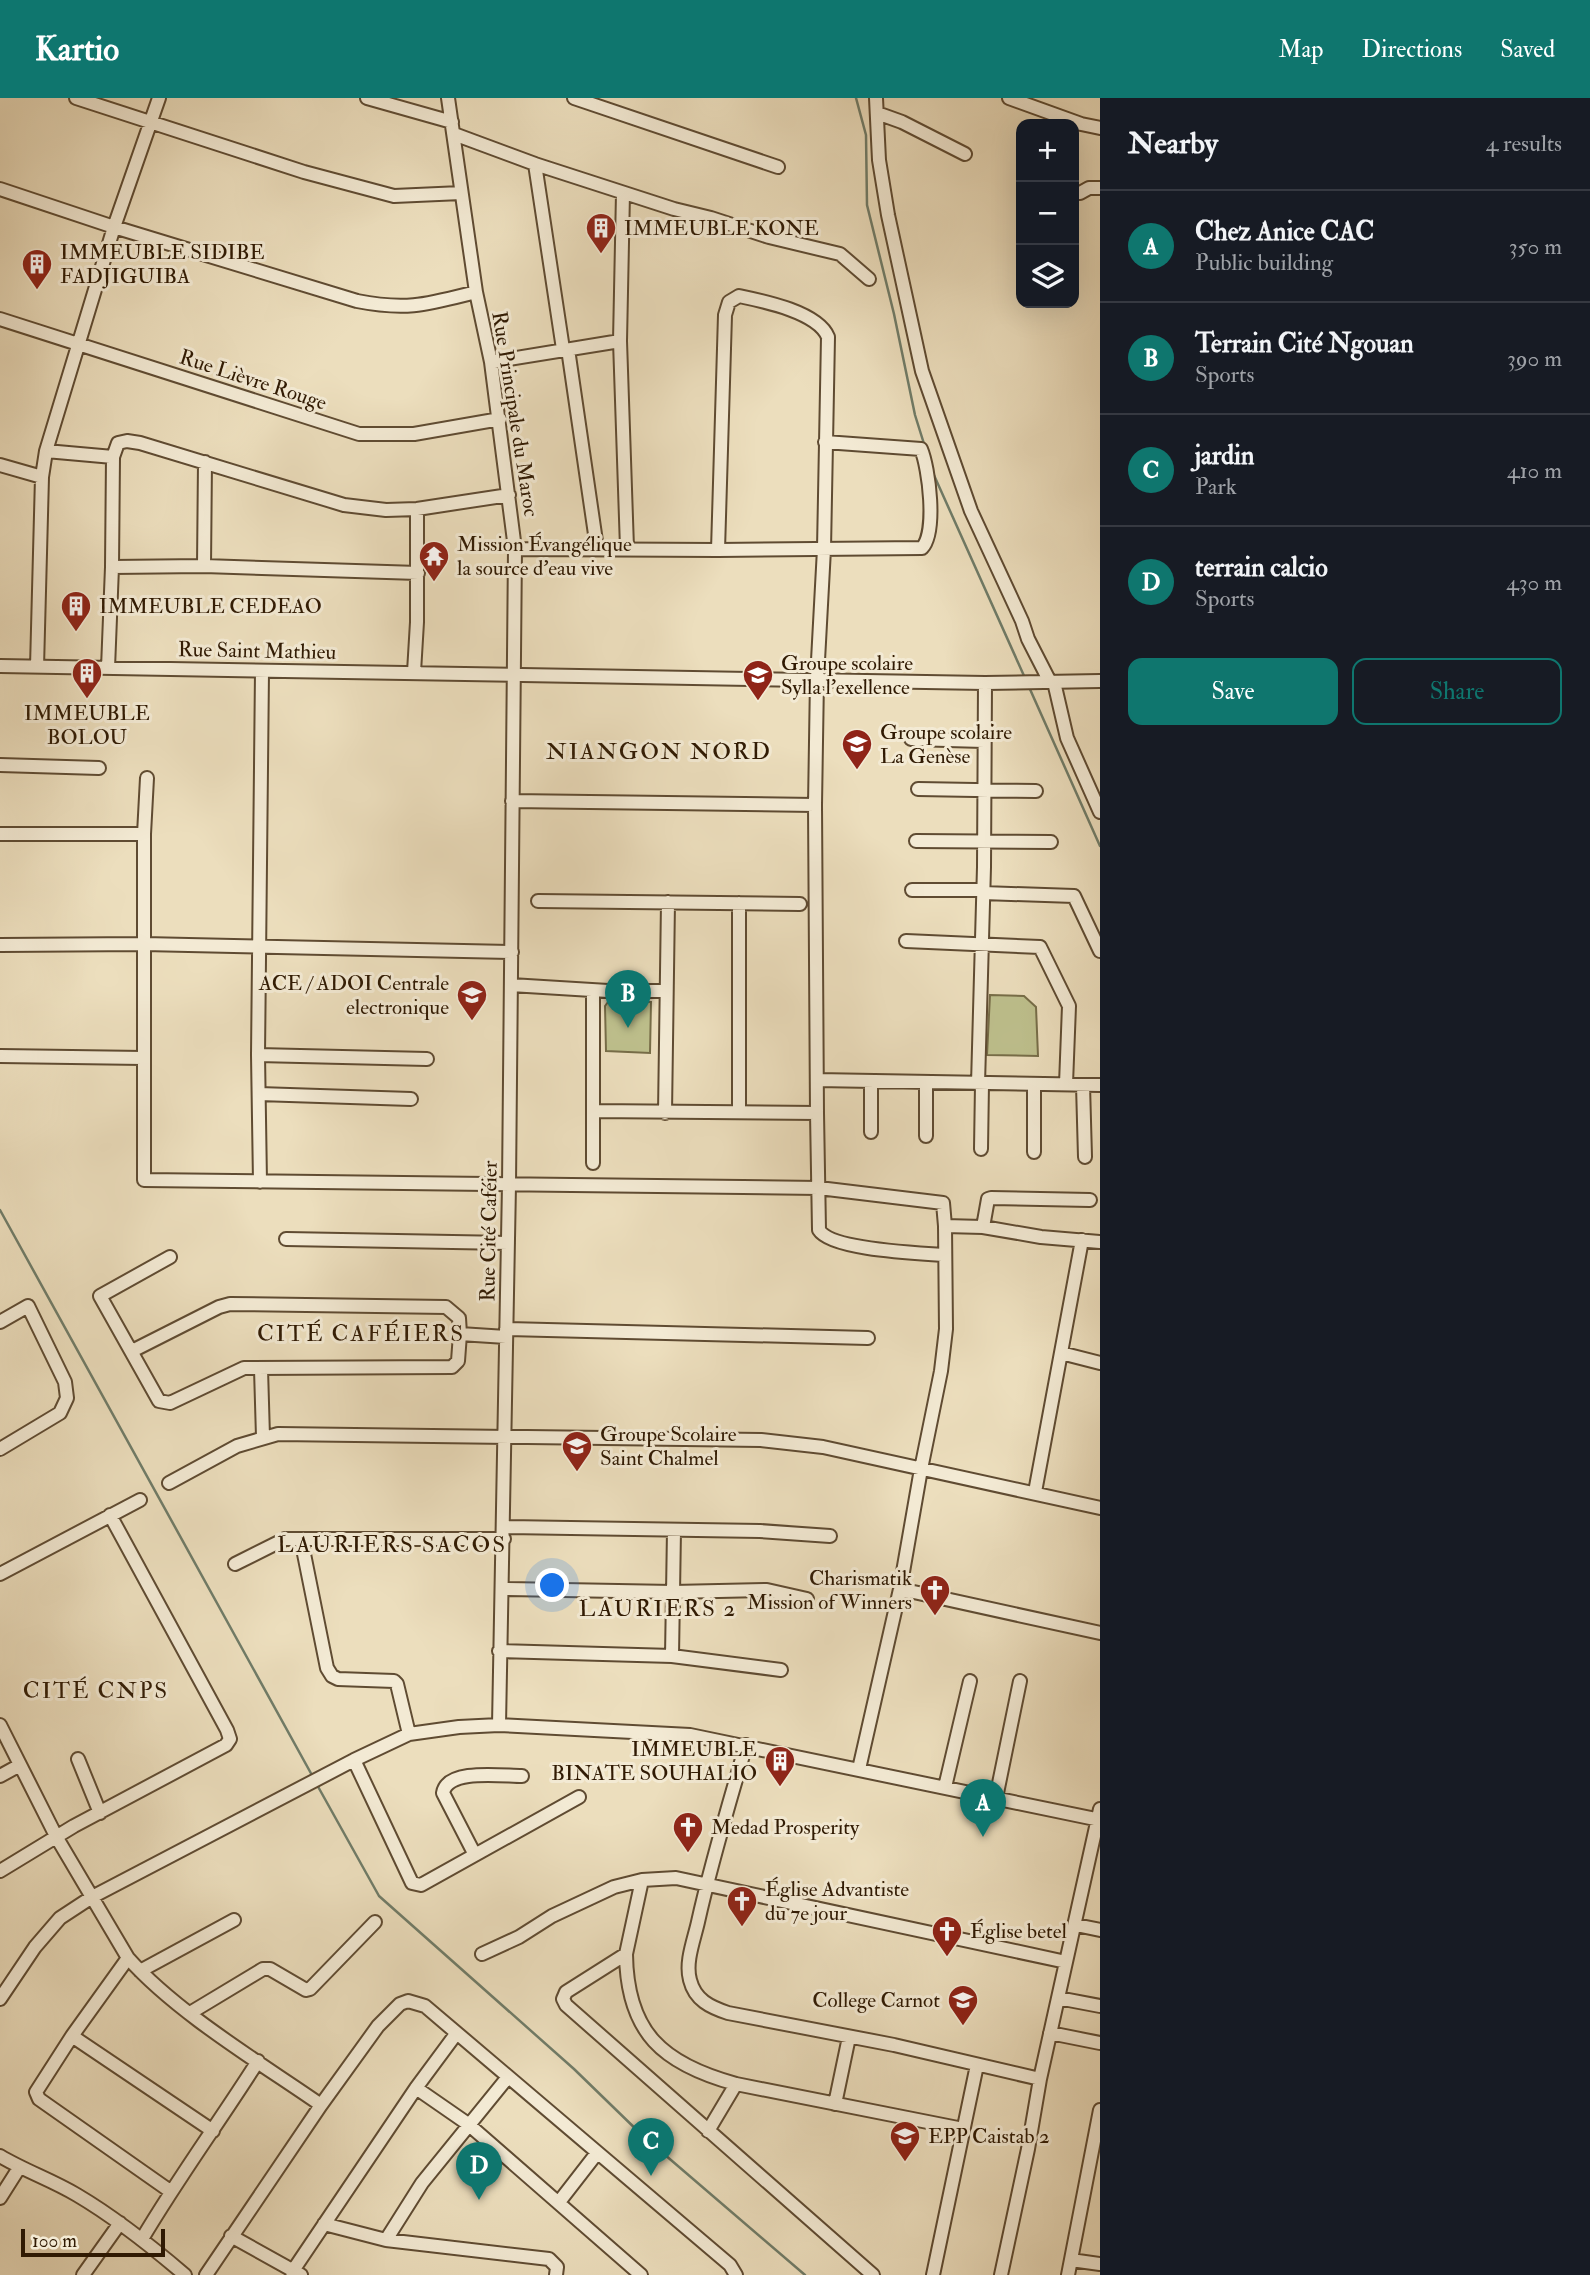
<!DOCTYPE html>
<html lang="en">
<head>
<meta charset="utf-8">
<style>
	:root { --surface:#171b24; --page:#242831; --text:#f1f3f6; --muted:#9ea1a6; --line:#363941; --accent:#0f766e }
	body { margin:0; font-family:"IM FELL Double Pica",serif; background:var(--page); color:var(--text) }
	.controls { position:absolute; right:21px; top:21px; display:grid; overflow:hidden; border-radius:14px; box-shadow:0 7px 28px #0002 }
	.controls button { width:63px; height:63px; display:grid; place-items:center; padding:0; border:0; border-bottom:2px solid var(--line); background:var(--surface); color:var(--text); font:35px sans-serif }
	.scale { position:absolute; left:21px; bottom:18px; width:144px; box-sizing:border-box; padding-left:7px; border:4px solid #301a03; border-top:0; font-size:19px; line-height:24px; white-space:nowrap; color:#301a03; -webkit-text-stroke:5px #f3ead4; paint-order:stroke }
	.you { position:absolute; left:553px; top:1488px; width:24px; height:24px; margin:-18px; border:5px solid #fff; border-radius:50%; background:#1a73e8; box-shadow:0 0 0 10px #1a73e833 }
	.badge { display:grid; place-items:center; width:46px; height:46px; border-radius:50%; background:var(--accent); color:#fff; font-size:23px; font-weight:700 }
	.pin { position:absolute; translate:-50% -58px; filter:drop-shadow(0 2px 4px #0008) }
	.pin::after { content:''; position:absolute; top:37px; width:24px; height:21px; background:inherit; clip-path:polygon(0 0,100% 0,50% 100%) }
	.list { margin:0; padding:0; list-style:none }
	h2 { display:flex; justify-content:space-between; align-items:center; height:91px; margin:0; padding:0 28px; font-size:30px }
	h2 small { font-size:23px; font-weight:400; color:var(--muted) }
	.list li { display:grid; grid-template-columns:46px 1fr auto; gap:21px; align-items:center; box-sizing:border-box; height:112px; padding:0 28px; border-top:2px solid var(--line) }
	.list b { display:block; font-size:26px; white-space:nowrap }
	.list p { margin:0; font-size:23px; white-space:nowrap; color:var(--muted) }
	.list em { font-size:23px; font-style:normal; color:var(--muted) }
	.actions { display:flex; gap:14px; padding:21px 28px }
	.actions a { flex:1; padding:16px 0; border:2px solid var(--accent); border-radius:14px; text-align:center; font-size:24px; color:var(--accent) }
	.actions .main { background:var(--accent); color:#fff }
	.icon { flex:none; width:38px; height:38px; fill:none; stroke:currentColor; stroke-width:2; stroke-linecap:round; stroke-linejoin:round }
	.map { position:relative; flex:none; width:1100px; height:2177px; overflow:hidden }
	header { display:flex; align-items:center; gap:42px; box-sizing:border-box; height:98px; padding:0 35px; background:var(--accent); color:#fff }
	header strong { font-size:33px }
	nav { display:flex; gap:38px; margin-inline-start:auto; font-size:24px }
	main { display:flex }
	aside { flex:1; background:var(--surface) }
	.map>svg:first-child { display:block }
	.green { fill:#bec08d; stroke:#776d48; stroke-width:2 }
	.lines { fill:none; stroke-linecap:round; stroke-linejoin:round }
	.stream { stroke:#707c68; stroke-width:2.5 }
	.minor-casing { stroke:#5f4b32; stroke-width:16 }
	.minor { stroke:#f3ead4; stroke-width:12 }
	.labels { text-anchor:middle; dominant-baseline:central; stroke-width:6; stroke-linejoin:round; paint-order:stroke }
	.poi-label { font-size:21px; fill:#301a03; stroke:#f3ead4; text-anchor:start }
	.street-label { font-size:21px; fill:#301a03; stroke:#f3ead4 }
	.neighbourhood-label { font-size:23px; letter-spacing:2px; fill:#301a03; stroke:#f3ead4 }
</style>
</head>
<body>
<header>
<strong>Kartio</strong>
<nav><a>Map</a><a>Directions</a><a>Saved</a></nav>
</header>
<main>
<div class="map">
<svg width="1100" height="2177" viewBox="0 0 1100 2177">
	<rect width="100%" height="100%" fill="#ecdebd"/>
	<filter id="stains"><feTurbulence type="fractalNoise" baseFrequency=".00286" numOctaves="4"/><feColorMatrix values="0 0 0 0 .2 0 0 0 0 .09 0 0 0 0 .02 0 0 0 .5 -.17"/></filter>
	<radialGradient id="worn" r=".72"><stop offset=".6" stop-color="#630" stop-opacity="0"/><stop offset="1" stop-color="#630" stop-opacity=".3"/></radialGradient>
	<!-- green -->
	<path class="green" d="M990,897L1024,898L1036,909L1038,958L987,957Z
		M608,904H651L650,955L606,953L605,908Z"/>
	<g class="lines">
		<!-- stream -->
		<path class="stream" d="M856,0L866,37L867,107L894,216L915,317L925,349
			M933,375L1025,580
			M1029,589L1100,748
			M0,1112L313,1679
			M316,1685L379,1798L574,1971L643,2038L805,2177"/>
		<!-- minor casing -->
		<g class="minor-casing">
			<path id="minor" d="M76,0L304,74L394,98L461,95
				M367,0L452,24
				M448,0L476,194L491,264L515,451L509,1087L499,1627
				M574,0L778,69
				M876,0L879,62L888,117L922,273L971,413L1022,523L1028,541L1050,584
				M1009,0L1081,26L1100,30
				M877,15L902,24L965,56
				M454,36L535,66L563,251
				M535,66L674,111L711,120L769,139L840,156L869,181
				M0,91L114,129L357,203C408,213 428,206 476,194
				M1080,95L1089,90H1100
				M0,221L359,336H414L500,321
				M620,243L623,95
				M568,251L597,450
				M491,264L620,243L627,450
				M46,353L113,359L112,469L204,468L418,475
				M113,359L118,345L127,343L140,345L344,407L386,412L417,411L509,397
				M0,367L42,379
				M515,451L718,452L922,450C937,434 929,370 921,351L825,344
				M204,468L205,364
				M0,568L985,585L1100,583
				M37,569L42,379L46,353L114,129L159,0
				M108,570L112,469
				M414,574L417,524V411
				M1054,584L1067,640L1100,714
				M911,641L984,643
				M0,667L99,670
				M147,680L144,736V1082L819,1090L943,1105L945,1128L946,1231L941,1273L921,1371L900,1491L859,1671
				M918,691L1036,693
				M512,703L815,707L817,581L824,451L828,239C818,214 763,203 739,198L729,204L725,217L718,452
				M0,736H144
				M916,743L1051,744
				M912,792H983
				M983,795L1074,798L1100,853
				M538,803L800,806
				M906,843L1040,849L1069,908L1066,986
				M0,847L144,846L512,854
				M511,887L608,893H666
				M593,893V1065
				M258,957L427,961
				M0,958L143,960
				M817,982L1100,987
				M926,984V1038
				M978,986L984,769L985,585
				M1034,986V1054
				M1083,987L1085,1059
				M259,996L411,1001
				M593,1013L817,1015L815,707
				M739,1014V805
				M665,1015L668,804
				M817,1015L819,1132C831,1152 919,1155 944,1157
				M871,1034V983
				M981,1051L982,986
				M260,1084L258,957L262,573
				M945,1128L983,1129L1041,1139L1100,1144
				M983,1129L988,1101L991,1100L1090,1102
				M286,1141L508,1145
				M170,1159L100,1198L159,1303L170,1305L244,1270L452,1269L458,1263L460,1236
				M0,1224L28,1208L65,1284L67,1300L60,1315L0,1351
				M506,1231L868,1240
				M132,1253L219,1209L230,1206L446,1209L459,1220L460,1236L506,1239
				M1061,1255L1100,1265
				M261,1271L263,1339
				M169,1385L237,1348L278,1336L761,1342L823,1349L1100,1410
				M1035,1394L1082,1142
				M504,1429L760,1433L830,1438
				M301,1441L327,1570L332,1578L338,1581L394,1583L397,1586L409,1636
				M235,1466L285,1441H504
				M0,1476L140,1402
				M503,1491L673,1494L767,1492L807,1501
				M900,1491L1100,1535
				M499,1553L672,1558L781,1572
				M672,1558L674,1432
				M0,1627L57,1740L128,1860C177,1915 259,1964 321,2007
				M746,1647C729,1706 711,1765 698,1824C694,1842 685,1864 690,1882C695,1902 710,1909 728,1915L894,1947L1040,1981
				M78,1661L100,1715
				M354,1662L412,1785L421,1787L579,1699
				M0,1678L20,1667
				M945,1689L970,1583
				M996,1700L1020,1583
				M475,1757L443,1695C447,1670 502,1678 522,1678
				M0,1773L74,1728L226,1647L230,1641L227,1632L110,1417
				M642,1782L626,1856L566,1894L563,1901L566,1907L873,2177
				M1076,1827L1100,1832
				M482,1856L519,1839L552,1818L614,1789L642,1782L676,1780L1066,1864
				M626,1856C627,1935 663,1966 736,1986L963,2031
				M128,1860L72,1938L36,1994L39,2001L170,2093
				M140,1873L234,1822
				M1058,1900L1100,1908
				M0,1901L35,1849L60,1820L92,1799L354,1662L409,1636L459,1629L499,1627L690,1637L1100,1722
				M190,1915L263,1871H270L306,1892L310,1891L375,1824
				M1050,1935L1100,1945
				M72,1938L213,2033
				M416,1990L468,2026L641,2177
				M835,2006L849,1939
				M708,2033L736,1986
				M0,2058C25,2073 52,2082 77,2097C116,2120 151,2148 185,2177
				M0,2100L19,2070
				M559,2104L597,2055
				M324,2126L386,2142L549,2161L557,2169L556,2177
				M231,2138L301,2177
				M142,2141C178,2080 220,2023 258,1963
				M386,2142L422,2085L508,1979
				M1071,2162L1100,2166
				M292,2174L416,1990L456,1936
				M83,2177L120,2125
				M206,2177L321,2007L378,1928L400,1906L408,1903L425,1908L730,2167L736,2177
				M933,2177L977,1967
				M1001,2177L1028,2051L1040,1981L1100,1711
				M1068,2177L1100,2012"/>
		</g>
		<!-- minor -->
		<use href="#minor" class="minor"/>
	</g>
	<!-- icons -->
	<defs>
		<g id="building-pin" transform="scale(1.575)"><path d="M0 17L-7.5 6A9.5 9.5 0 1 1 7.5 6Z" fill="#8f2418" stroke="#f3ead4"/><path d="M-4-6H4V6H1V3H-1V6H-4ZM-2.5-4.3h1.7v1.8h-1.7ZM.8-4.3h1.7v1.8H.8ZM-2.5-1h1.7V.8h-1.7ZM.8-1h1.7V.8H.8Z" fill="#fff"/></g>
		<g id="temple-pin" transform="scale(1.575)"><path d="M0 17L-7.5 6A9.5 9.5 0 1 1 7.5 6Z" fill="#8f2418" stroke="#f3ead4"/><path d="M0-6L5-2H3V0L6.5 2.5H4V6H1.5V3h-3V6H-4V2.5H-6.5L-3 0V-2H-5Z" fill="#fff"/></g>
		<g id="school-pin" transform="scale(1.575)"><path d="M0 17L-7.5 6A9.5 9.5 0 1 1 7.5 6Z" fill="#8f2418" stroke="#f3ead4"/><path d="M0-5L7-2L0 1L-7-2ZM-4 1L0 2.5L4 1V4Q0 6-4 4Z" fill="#fff"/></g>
		<g id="church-pin" transform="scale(1.575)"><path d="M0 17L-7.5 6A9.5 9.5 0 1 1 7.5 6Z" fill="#8f2418" stroke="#f3ead4"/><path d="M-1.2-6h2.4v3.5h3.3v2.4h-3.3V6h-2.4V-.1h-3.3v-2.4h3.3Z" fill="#fff"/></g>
	</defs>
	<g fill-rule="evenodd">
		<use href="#building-pin" x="601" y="130"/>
		<use href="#building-pin" x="37" y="166"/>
		<use href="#temple-pin" x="434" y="458"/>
		<use href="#building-pin" x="76" y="508"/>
		<use href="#building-pin" x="87" y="575"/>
		<use href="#school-pin" x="758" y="577"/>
		<use href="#school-pin" x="857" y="646"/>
		<use href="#school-pin" x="472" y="897"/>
		<use href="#school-pin" x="577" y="1348"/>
		<use href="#church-pin" x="935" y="1492"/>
		<use href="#building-pin" x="780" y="1663"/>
		<use href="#church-pin" x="688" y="1729"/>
		<use href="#church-pin" x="742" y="1803"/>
		<use href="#church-pin" x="947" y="1833"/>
		<use href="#school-pin" x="963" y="1902"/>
		<use href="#school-pin" x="905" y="2038"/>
	</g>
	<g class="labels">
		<!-- poi labels -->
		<g class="poi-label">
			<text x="624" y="130">IMMEUBLE KONE</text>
			<text x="60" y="154">IMMEUBLE SIDIBE<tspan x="60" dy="24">FADJIGUIBA</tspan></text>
			<text x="457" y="446">Mission Évangélique<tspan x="457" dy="24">la source d'eau vive</tspan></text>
			<text x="99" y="508">IMMEUBLE CEDEAO</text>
			<text x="781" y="565">Groupe scolaire<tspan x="781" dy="24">Sylla l’exellence</tspan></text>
			<text x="87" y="615" text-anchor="middle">IMMEUBLE<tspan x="87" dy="24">BOLOU</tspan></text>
			<text x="880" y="634">Groupe scolaire<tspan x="880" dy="24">La Genèse</tspan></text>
			<text x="449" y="885" text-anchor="end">ACE / ADOI Centrale<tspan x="449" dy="24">electronique</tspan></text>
			<text x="600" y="1336">Groupe Scolaire<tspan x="600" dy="24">Saint Chalmel</tspan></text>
			<text x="912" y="1480" text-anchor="end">Charismatik<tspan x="912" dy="24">Mission of Winners</tspan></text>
			<text x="757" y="1651" text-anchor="end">IMMEUBLE<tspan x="757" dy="24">BINATE SOUHALIO</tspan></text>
			<text x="711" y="1729">Medad Prosperity</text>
			<text x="765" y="1791">Église Advantiste<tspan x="765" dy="24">du 7e jour</tspan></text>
			<text x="970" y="1833">Église betel</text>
			<text x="940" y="1902" text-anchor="end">College Carnot</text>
			<text x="928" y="2038">EPP Caistab 2</text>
		</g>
		<!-- street labels -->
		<g class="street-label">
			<text transform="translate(253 282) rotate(18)">Rue Lièvre Rouge</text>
			<text transform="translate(515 316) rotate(81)">Rue Principale du Maroc</text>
			<text transform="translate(257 553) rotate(1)">Rue Saint Mathieu</text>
			<text transform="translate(489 1133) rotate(-89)">Rue Cité Caféier</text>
		</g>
		<!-- neighbourhood labels -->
		<g class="neighbourhood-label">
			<text x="659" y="653">NIANGON NORD</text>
			<text x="361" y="1235">CITÉ CAFÉIERS</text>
			<text x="392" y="1446">LAURIERS SACOS</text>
			<text x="658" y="1510">LAURIERS 2</text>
			<text x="96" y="1592">CITÉ CNPS</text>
		</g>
	</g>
	<rect width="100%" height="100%" filter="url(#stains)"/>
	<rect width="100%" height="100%" fill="url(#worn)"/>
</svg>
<div class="controls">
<button>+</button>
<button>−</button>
<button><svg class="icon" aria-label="layers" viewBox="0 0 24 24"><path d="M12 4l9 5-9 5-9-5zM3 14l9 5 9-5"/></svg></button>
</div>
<div class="scale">100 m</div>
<div class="you"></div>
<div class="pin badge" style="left:983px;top:1739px">A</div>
<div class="pin badge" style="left:628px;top:930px">B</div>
<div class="pin badge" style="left:651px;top:2078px">C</div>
<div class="pin badge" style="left:479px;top:2102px">D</div>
</div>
<aside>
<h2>Nearby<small>4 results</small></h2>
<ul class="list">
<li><span class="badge">A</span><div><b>Chez Anice CAC</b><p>Public building</p></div><em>350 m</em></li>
<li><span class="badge">B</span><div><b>Terrain Cité Ngouan</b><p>Sports</p></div><em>390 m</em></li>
<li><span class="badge">C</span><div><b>jardin</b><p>Park</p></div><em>410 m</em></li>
<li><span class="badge">D</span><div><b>terrain calcio</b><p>Sports</p></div><em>430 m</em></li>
</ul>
<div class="actions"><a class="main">Save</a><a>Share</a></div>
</aside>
</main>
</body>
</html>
